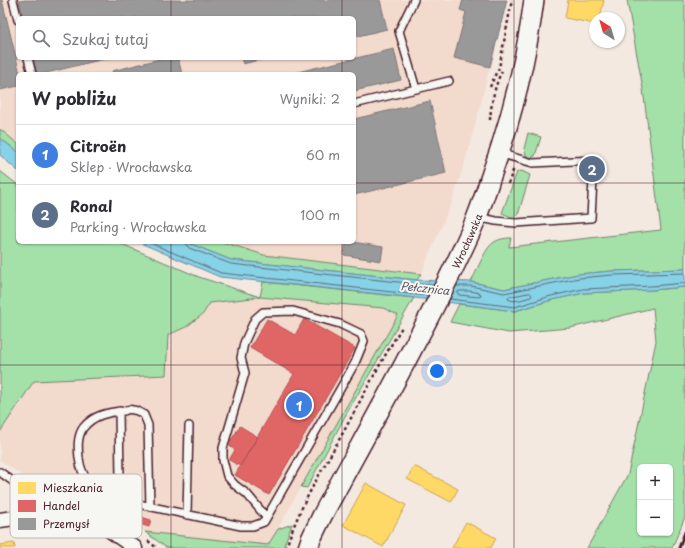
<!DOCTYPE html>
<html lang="pl">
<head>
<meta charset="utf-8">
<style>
	:root { --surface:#fff; --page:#f7f7f7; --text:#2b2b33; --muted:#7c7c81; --line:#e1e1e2; --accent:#c8321e }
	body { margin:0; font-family:"Playpen Sans",sans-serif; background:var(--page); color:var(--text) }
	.controls { position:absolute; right:12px; bottom:12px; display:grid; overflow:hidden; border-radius:6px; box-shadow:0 1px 3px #0004 }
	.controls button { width:36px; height:36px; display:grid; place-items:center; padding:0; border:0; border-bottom:1px solid var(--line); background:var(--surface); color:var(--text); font:20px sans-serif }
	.compass { position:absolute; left:589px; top:12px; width:36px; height:36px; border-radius:50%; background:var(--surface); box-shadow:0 1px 3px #0004; rotate:323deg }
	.you { position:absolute; left:437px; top:371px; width:14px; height:14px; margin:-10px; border:3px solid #fff; border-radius:50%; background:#1a73e8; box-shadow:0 0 0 6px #1a73e833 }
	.badge { display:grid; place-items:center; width:26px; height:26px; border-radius:50%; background:var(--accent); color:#fff; font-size:13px; font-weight:700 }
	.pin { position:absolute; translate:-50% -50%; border:2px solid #fff; box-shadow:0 1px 4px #0006 }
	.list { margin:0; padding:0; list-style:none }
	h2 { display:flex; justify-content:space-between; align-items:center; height:52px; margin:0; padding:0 16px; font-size:17px }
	h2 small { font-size:13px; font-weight:400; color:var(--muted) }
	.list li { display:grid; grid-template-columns:26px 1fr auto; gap:12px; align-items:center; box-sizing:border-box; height:60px; padding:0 16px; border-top:1px solid var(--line) }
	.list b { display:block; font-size:15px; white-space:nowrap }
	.list p { margin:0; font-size:13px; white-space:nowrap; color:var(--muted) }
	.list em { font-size:13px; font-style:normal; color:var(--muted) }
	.icon { flex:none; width:22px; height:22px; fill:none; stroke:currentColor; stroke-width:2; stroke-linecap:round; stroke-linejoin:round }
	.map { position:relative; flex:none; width:685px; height:548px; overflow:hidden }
	.search { position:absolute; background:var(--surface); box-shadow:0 1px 3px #0004; left:16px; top:16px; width:340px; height:44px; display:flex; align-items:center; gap:10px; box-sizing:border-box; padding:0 14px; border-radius:6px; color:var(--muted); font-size:15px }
	.panel { position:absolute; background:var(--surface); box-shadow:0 1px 3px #0004; left:16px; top:72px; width:340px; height:172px; border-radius:6px }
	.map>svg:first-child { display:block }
	.built { fill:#f2dacd; fill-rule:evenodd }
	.green { fill:#a3e1a9; stroke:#76806a; fill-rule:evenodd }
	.water { fill:#86d2e6; stroke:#6e8a9b }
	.homes { fill:#ffd966; stroke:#c9a154 }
	.shops { fill:#e06666; stroke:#b35154 }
	.industry { fill:#999; stroke:#817478 }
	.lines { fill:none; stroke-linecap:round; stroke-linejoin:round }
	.shore { stroke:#626776; stroke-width:1 }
	.lane-casing { stroke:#4a1f2b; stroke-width:10 }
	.street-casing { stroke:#4a1f2b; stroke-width:17 }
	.secondary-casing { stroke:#4a1f2b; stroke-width:22 }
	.path { stroke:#4a1f2b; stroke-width:2.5; stroke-dasharray:3 3; stroke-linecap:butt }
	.lane { stroke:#f6f6f2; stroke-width:7 }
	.street { stroke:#f6f6f2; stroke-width:14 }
	.secondary { stroke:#f6f6f2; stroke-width:19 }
	.rail { stroke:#4a1f2b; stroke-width:3 }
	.grid { fill:none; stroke:#4a1f2b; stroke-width:1; stroke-opacity:0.55 }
	.labels { text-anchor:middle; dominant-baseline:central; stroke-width:4; stroke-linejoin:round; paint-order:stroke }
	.street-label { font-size:10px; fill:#4a1f2b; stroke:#f6f6f2 }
	.water-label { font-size:11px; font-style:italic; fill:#5c5563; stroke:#f6f6f2 }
	.key { fill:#f6f6f2; stroke:#c2b6b6; stroke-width:1 }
	.key-label { font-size:11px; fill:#4a1f2b }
</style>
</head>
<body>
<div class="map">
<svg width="685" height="548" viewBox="0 0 685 548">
	<rect width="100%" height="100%" fill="#f4e9e1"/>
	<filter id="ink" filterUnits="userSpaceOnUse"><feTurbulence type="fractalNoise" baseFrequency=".025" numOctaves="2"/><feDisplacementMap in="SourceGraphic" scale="8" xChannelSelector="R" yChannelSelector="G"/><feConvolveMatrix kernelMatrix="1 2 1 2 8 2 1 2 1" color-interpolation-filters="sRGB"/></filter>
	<g filter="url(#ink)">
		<!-- built -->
		<path class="built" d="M0,0H507L469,149L453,199L421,274L264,255L223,242H354V74H18V144L0,129ZM18,18H354V58H18Z
			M260,297L383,308L398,315L268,546L145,532L93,494L47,493L0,460V432L34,381L166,375L168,335L186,327L203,314L210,303Z"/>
		<!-- green -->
		<path class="green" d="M627,0H683L685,5V269L612,271L578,274L504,289L471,282C476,273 485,248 493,243C498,239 505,238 511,238L509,247L661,230L643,89Z
			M0,129L18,144V152L0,138Z
			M528,133L541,137L535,156L530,158L526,155L524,149Z
			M0,171L18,185V242H117L199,277L260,297L263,282L414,298L344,418L307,488L301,487L398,315L383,308L260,297L210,303L203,314L186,327L168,335L166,375L34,381L0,432Z
			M522,171L530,175L518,215L511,217L502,213L517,172Z
			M186,242H223L264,255L421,274L417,280L231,260Z
			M685,287V517L672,548H587L628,474L656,341L653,308L570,328L509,333L450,322L459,304L515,311L552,300L584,293L652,290ZM640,467H670V533H640Z
			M292,524L283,548H167L145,532L268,545L278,529Z"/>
		<!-- water -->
		<path class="water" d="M0,138L18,152V171L0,155Z
			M138,242H186L231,260L417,280L471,282L504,289L578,274L612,271L685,269V287L652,290L584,293L552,300L515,311L407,297L220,277Z"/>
		<!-- homes -->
		<path class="homes" d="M568,0H604L600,18H595V24L565,18Z
			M414,466L458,489L451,502L407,479Z
			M366,483L406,505L383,547L343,525Z
			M466,522L496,538L491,548H452Z
			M14,543L15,548H0V545Z"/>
		<!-- shops -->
		<path class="shops" d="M267,319L295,335L304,319L355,348L269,495L235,475L294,374L250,348Z
			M240,426L258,437L240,466L229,460L235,450L228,445Z
			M138,516L151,520L149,527L136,523Z"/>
		<!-- industry -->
		<path class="industry" d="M0,0H2L20,74H18V86L0,90Z
			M25,0H380L387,29L354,37V18H23L19,1Z
			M463,0H507L490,67L454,58L466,12L460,10Z
			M394,49L401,80L354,91V74H289Z
			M33,58H108L42,74H37Z
			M164,58H178L182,74H113L112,71Z
			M241,58H267L243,64Z
			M430,101L446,173L354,195V119Z
			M346,242H353L383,247L381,261L344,255Z"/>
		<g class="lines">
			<!-- shore -->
			<path class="shore" d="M148,242L221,273L428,296
				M186,242L187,245L189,248L231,264L417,284L434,285
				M457,286H471L504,293L579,278L612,275L685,273
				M459,291H470L480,293L481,296L479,297L459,295L458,293Z
				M530,293L532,295L531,297C523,299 514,303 508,299L509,297Z
				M450,299L515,307L551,296L583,289L652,286L685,283"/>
			<!-- lane casing -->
			<g class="lane-casing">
				<path id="lane" d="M13,0L18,20
					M414,0L399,31L416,89
					M28,58L32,74
					M354,104L449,81
					M477,217L496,221L516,223L591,218L594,160L533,163L499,153
					M119,411L120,478
					M0,472L55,512
					M129,502C119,498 94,488 88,481C83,475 80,466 79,458C78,448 77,437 83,428C93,415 108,412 124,411C126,410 130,409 133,410C136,410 141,413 144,415L148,425L150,507
					M187,515L189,426
					M106,528C112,516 115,506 129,502L241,526H253L264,522L355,363L364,341L361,334L340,324L293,311L263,312L255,319L244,343L241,358L245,373L223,448V460L227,476L235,485L247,494L266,517"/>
			</g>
			<!-- street casing -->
			<g class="street-casing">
				<path id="street" d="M0,520L55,512L81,515L104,526L135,548"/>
			</g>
			<!-- secondary casing -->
			<g class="secondary-casing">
				<g id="secondary">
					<path id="s1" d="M308,548L311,539L322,516C350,464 379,412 407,359C431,313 456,267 476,219C481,206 486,192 490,179C511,121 526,61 534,0"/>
				</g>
			</g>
			<!-- path -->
			<path class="path" d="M490,87L496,73L499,68L512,0
				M490,120C491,104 495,84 502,71
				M508,184L514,168
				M148,541L157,548
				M286,548C299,506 323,469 344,431C363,396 381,361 402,327"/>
			<!-- lane -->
			<use href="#lane" class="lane"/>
			<!-- street -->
			<use href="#street" class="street"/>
			<!-- secondary -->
			<use href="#secondary" class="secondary"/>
			<!-- rail -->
			<path class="rail" d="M679,548L685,532"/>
		</g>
	</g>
	<!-- grid -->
	<path class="grid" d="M171,0V18M342,0V18M514,0V548M171,58V74M342,58V74M0,183H18M354,183H685M171,242V548M342,242V548M0,365H685"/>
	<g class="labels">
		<!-- street labels -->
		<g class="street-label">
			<text stroke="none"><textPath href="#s1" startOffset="346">Wrocławska</textPath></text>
		</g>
		<!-- water labels -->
		<g class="water-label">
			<text transform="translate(425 288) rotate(6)">Pełcznica</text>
		</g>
	</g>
	<!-- legend -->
	<rect x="10" y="474" width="132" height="64" rx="6" class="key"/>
	<rect x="18" y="482" width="18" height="12" fill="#ffd966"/>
	<rect x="18" y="500" width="18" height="12" fill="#e06666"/>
	<rect x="18" y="518" width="18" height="12" fill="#999"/>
	<g class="key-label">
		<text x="43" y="492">Mieszkania</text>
		<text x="43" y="510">Handel</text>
		<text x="43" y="528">Przemysł</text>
	</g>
</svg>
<div class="controls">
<button>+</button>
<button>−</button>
</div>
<svg class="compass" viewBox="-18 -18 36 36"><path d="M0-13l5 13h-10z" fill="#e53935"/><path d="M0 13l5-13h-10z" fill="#7c7c81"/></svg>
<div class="you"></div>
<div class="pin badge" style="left:299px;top:405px;background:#3f7fe0">1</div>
<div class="pin badge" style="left:592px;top:169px;background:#5c6f8a">2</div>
<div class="search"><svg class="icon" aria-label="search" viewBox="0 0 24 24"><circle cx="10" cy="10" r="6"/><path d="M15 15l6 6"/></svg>Szukaj tutaj</div>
<section class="panel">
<h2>W pobliżu<small>Wyniki: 2</small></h2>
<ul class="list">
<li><span class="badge" style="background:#3f7fe0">1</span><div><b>Citroën</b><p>Sklep · Wrocławska</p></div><em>60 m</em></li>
<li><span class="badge" style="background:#5c6f8a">2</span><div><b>Ronal</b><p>Parking · Wrocławska</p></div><em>100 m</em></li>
</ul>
</section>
</div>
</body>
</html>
